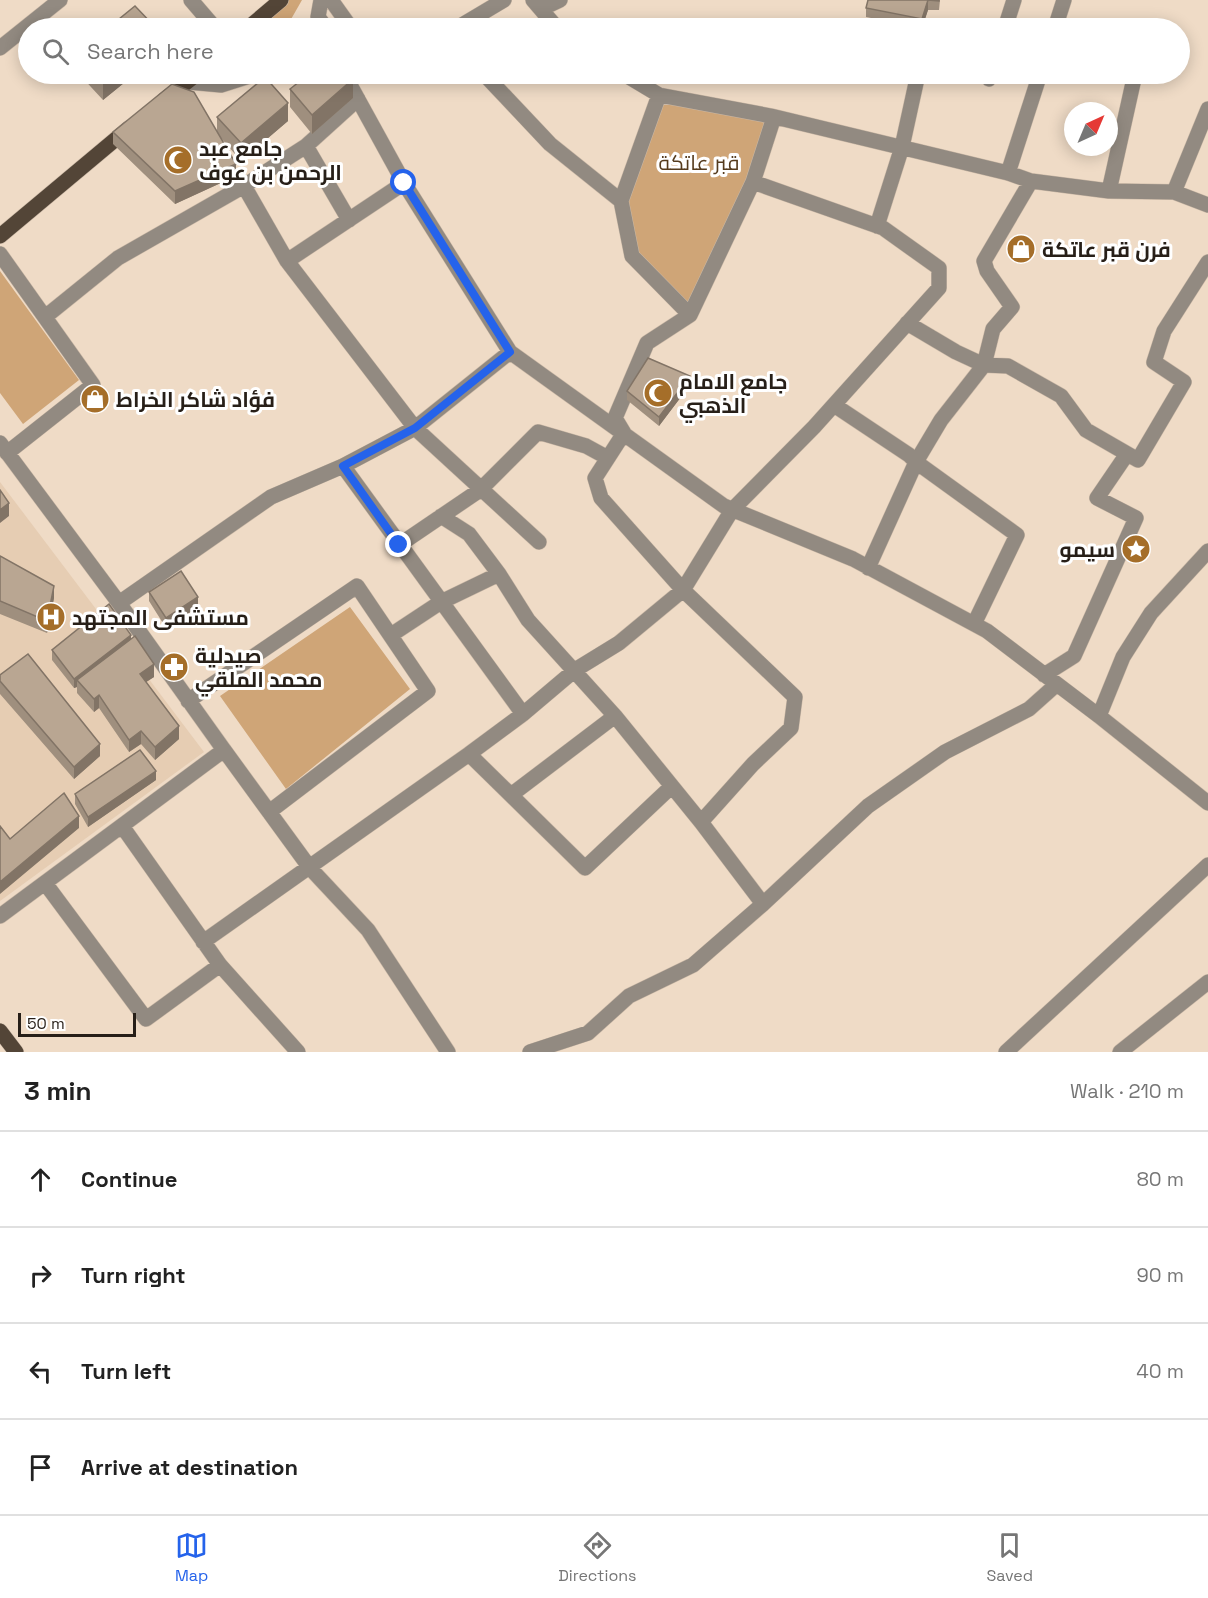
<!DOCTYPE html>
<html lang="en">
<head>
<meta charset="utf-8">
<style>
	:root { --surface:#fff; --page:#f6f6f6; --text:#222; --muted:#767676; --line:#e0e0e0; --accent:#2563eb }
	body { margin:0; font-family:"Space Grotesk",Cairo,sans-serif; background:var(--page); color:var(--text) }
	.compass { position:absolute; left:1064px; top:102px; width:54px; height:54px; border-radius:50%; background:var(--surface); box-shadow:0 3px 15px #0003; rotate:44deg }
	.scale { position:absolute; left:18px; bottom:15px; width:118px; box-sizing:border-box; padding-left:6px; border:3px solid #271f18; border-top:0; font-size:16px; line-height:21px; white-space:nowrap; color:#271f18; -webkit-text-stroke:4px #fff; paint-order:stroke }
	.stop { position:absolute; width:18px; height:18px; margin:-14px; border:4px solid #2563eb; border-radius:50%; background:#fff }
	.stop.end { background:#2563eb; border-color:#fff; box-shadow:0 2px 6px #0008 }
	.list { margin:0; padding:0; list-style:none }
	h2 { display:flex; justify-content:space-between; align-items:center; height:78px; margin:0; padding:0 24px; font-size:26px }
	h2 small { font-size:20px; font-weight:400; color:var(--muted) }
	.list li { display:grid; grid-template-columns:39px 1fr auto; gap:18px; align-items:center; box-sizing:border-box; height:96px; padding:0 24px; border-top:2px solid var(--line) }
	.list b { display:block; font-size:22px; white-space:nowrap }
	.list em { font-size:20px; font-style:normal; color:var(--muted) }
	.icon { flex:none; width:33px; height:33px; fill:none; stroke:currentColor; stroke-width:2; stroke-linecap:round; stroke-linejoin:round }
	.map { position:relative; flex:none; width:1208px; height:1052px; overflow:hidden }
	.search { position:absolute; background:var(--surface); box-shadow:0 3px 15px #0003; left:18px; right:18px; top:18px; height:66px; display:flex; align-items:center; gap:15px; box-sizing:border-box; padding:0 21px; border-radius:33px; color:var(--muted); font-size:22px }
	.sheet { height:462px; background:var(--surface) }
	nav { display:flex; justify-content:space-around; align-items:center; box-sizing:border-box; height:84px; border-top:2px solid var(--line); background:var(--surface); font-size:16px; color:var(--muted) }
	nav a { display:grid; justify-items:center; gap:3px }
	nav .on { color:var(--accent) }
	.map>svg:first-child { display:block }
	.built { fill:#e6cdb3 }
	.green { fill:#cfa577 }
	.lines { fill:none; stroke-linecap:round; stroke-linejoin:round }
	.minor-casing { stroke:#cbb9a7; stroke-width:16 }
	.major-casing { stroke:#cbb9a7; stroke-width:16 }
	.minor { stroke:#928a81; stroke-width:15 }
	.major { stroke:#534537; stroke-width:15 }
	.wall { fill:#9f8f7e }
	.shaded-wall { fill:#827466 }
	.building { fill:#b9a692; stroke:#827466; stroke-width:1.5 }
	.route { stroke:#2563eb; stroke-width:8 }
	.labels { text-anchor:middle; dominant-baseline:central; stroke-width:6; stroke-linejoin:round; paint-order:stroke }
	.poi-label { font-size:21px; font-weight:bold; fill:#271f18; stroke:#fff; text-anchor:start }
	.park-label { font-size:21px; fill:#553b1d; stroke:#fff }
</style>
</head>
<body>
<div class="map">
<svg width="1208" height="1052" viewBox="0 0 1208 1052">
	<rect width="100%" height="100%" fill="#efdbc6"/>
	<!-- built -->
	<path class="built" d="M0,482L204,752L0,901Z"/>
	<!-- green -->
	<path class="green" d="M281,0H302L286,28H248Z
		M661,95L771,116L753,182L687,312L632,256L621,201Z
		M0,271L79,380L23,424L0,393Z
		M350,607L410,689L286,789L220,696Z"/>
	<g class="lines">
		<!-- minor casing -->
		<g class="minor-casing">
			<path id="minor" d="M191,0L215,28
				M321,0L318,17L326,28
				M331,0L351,28
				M533,0L557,28
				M541,9L560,0
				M457,28L504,0
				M1005,28L1014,0
				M1055,28L1064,0
				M0,48L60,0
				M346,74L349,83L404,183L510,352L724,506L853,559L987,631L1099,716L1208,803
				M484,74L550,144L621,201
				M624,74L659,95L771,116L1008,173L1031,181L1109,191L1174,192L1208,205
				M989,79L990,74
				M188,82L221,85L256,74
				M659,95L621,201L632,256L690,315
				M306,146L349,220
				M1008,173L1040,74
				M244,186L287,261L415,428L539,542
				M1109,191L1135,74
				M1174,192L1208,109
				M877,226L902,147L918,74
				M0,254L93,385L7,453
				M287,261L404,183
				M45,317L118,258L244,186L306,146L358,99
				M907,323L956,352L984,365L1008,366L1061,396L1086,430L1138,460L1184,382L1154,362L1164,331L1208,262
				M834,405L909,455L916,462L1017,535L974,624
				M0,443L119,603L224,750L0,916
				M343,466L523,714
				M441,516L469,534L499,574L528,620L615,716L701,822L763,904
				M399,545L480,490L538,432L586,446L608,458
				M868,568L916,462L941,420L984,365L993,329L1012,307L987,271L984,261L1031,181
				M119,603L271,497L343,466L415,428L510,352
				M391,635L441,602L499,574
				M1044,675L1074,656L1136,518L1097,498L1127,454
				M188,701L357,586L428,691L269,812
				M1099,716L1123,657L1151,613L1208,551
				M224,750L310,868L368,930L448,1052
				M469,754L585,868L671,787
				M511,795L615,716
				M701,822L753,764L791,728L795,697L683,590L601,498L595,478L624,433L615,418L647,343L690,315L753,182L774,117
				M122,826L220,965L298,1052
				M45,883L146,1019L220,965
				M203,942L469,754L523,714L575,670L619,643L683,590L732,510L814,427L939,288V268L883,228L753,182
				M530,1052L588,1033L629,996L693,965L763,904L868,806L945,752L1029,709L1057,684
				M1006,1052L1208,865
				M1120,1052L1208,982"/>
		</g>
		<!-- major casing -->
		<g class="major-casing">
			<path id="major" d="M248,28L281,0
				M164,100L197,74
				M0,236L129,128
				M0,1031L16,1052"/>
		</g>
		<!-- minor -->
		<use href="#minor" class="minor"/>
		<!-- major -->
		<use href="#major" class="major"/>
	</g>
	<!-- wall -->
	<path class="wall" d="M868,0H940L939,10H928L922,28L866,17V8Z
		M79,74H135L103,100Z
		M290,89L353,98L312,134L290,107Z
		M217,117L288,121L241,161L221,138L236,176L175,204L113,144V132L217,133Z
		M690,385L659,426L627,400V391Z
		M0,556L54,598L47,633L0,614Z
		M149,592L198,607L166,628L149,601Z
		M131,638L154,677L146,682L179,739L155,760L141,744L129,752L99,708L94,712L77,693V687L74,688L52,660V650Z
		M0,675L100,756L74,779L0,694Z
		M156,780L88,827L75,804V794Z"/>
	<!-- shaded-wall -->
	<path class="shaded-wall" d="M928,0V10L922,28V19Z
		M113,74H135L103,100V82Z
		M353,79V98L312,134V115Z
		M288,103V121L241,161V143Z
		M236,164V176L175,204V191Z
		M690,376V385L659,426V417Z
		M9,503V516L0,523V510Z
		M54,586V598L47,633V621Z
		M198,597V607L166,628V618Z
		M131,635V644L77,680V687L74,688V679Z
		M154,664V677L140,686V674Z
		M99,695V708L94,712V699Z
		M179,726V739L155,760V747Z
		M141,731V744L129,752V740Z
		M100,744V756L74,779V767Z
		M156,771V780L88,827V817Z
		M79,816V828L0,894V882Z"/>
	<!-- building -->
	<path class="building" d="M868,0H939V1L928,0L922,19L866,8Z
		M135,6L156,28H108Z
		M95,74H113L103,82Z
		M309,74H349L353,79L312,115L290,89Z
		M265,77L288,103L241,143L217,117Z
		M172,84L194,92L236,164L175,191L113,132Z
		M648,358L690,376L659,417L627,391Z
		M0,490L9,503L0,510Z
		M0,556L54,586L47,621L0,601Z
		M181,571L198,597L166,618L149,592Z
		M109,604L131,635L74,679L52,650Z
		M135,636L154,664L140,674L179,726L155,747L141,731L129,740L99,695L94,699L77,680Z
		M28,654L100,744L74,767L0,681V675Z
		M140,750L156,771L88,817L75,794Z
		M64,793L79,816L0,882V826L10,839Z"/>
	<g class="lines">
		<!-- route -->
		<path class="route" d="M399,545L343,466L415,428L510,352L404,183"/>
	</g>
	<!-- icons -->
	<defs>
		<g id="mosque-disc" transform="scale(1.5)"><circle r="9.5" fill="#a56e29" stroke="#fff"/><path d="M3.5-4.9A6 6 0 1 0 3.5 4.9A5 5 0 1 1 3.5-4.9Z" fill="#fff"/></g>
		<g id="shop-disc" transform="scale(1.5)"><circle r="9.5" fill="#a56e29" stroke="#fff"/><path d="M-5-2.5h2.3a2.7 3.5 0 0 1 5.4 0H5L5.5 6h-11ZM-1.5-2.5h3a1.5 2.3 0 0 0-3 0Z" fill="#fff"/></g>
		<g id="sight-disc" transform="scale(1.5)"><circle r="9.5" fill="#a56e29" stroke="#fff"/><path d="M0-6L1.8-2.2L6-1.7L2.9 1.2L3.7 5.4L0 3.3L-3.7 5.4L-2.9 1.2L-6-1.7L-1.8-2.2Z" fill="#fff"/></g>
		<g id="hospital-disc" transform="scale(1.5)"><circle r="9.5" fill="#a56e29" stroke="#fff"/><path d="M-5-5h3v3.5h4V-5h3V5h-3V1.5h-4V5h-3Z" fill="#fff"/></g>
		<g id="pharmacy-disc" transform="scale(1.5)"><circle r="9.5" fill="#a56e29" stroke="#fff"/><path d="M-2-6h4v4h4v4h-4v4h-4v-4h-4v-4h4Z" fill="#fff"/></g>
	</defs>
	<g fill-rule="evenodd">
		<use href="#mosque-disc" x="178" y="160"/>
		<use href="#shop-disc" x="1021" y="249"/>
		<use href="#mosque-disc" x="658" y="393"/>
		<use href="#shop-disc" x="95" y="399"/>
		<use href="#sight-disc" x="1136" y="549"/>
		<use href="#hospital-disc" x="51" y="617"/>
		<use href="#pharmacy-disc" x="174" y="667"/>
	</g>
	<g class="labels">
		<!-- poi labels -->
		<g class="poi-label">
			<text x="199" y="148">جامع عبد<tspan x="199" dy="24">الرحمن بن عوف</tspan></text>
			<text x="1042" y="249">فرن قبر عاتكة</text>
			<text x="679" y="381">جامع الامام<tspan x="679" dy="24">الذهبي</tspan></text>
			<text x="116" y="399">فؤاد شاكر الخراط</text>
			<text x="1115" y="549" text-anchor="end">سيمو</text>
			<text x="72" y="617">مستشفى المجتهد</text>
			<text x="195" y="655">صيدلية<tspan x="195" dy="24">محمد الملقي</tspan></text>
		</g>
		<!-- park labels -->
		<g class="park-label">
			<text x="699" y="162">قبر عاتكة</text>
		</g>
	</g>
</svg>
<svg class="compass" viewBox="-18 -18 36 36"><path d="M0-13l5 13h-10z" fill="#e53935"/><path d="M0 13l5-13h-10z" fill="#767676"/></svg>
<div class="scale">50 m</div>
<div class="stop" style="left:404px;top:183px"></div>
<div class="stop end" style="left:399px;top:545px"></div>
<div class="search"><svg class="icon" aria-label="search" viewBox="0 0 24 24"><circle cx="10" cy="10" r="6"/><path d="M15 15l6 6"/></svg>Search here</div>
</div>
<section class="sheet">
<h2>3 min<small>Walk · 210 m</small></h2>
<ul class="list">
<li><svg class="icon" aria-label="ahead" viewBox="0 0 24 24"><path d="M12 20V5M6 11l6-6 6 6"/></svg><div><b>Continue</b></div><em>80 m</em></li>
<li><svg class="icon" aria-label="right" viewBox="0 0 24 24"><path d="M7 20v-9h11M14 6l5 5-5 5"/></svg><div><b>Turn right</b></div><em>90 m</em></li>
<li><svg class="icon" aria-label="left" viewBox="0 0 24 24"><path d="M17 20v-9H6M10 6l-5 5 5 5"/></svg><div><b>Turn left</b></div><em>40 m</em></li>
<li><svg class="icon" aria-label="arrive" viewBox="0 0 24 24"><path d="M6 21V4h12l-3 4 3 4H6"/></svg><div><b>Arrive at destination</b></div></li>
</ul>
</section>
<nav>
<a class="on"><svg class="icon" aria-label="map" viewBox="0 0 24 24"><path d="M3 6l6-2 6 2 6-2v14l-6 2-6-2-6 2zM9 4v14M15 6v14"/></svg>Map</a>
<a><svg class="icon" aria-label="directions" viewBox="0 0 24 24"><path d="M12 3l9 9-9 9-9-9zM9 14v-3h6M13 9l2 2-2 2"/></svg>Directions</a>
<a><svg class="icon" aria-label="saved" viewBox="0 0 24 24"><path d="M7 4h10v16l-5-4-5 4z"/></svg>Saved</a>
</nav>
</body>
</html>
